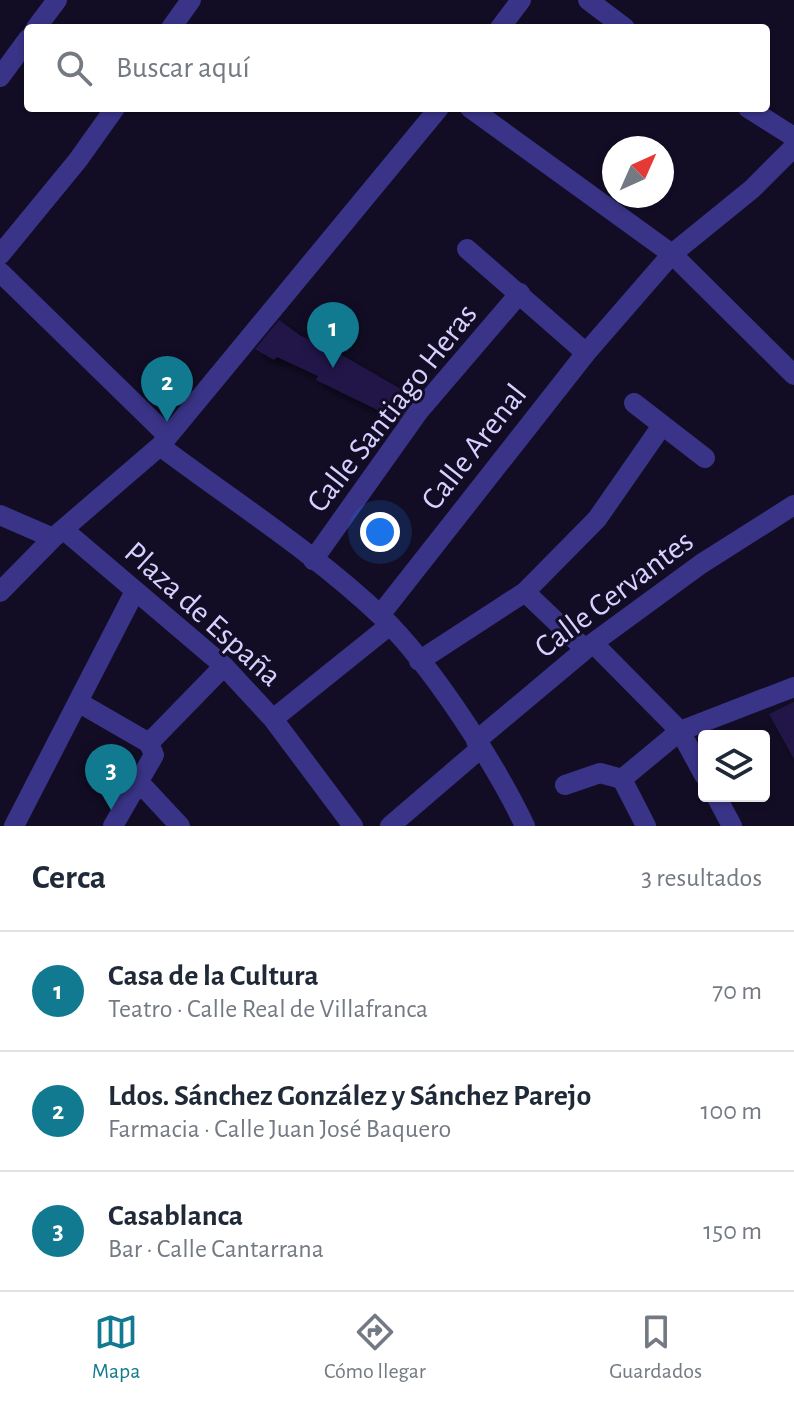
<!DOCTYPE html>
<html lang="es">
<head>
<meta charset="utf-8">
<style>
	:root { --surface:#fff; --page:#f2f2f3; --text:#1f2937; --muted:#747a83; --line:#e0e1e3; --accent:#117a90 }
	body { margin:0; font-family:"Alegreya Sans",sans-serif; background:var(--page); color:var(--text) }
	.controls { position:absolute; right:24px; bottom:24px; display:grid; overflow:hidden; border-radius:8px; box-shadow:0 2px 6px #0004 }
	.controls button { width:72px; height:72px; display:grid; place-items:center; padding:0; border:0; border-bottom:2px solid var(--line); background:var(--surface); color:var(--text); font:40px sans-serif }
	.compass { position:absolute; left:602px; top:136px; width:72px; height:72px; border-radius:50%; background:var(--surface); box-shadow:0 2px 6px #0004; rotate:45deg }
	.you { position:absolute; left:380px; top:532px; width:28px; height:28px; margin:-20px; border:6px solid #fff; border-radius:50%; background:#1a73e8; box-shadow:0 0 0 12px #1a73e833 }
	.badge { display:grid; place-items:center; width:52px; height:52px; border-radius:50%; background:var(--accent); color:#fff; font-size:26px; font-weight:700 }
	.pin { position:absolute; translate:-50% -66px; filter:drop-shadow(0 2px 4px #0008) }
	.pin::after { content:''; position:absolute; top:42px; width:28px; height:24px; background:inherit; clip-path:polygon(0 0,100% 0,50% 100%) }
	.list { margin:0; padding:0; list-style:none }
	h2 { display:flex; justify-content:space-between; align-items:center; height:104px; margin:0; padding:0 32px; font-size:34px }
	h2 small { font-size:26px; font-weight:400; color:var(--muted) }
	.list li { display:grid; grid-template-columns:52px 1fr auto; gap:24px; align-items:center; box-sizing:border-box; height:120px; padding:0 32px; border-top:2px solid var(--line) }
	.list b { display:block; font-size:30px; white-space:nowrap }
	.list p { margin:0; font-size:26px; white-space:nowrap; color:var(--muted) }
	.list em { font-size:26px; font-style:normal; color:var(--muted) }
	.icon { flex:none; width:44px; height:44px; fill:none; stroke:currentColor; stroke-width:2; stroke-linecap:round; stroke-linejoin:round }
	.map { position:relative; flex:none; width:794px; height:826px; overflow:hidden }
	.search { position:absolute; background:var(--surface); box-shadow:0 2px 6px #0004; left:24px; right:24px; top:24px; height:88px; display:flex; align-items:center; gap:20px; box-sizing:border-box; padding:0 28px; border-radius:8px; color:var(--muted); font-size:30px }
	.sheet { height:464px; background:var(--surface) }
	nav { display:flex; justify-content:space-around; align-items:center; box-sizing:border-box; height:112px; border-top:2px solid var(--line); background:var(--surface); font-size:22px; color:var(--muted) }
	nav a { display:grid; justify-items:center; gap:4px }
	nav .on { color:var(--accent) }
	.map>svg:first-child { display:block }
	.building { fill:#221748; filter:url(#shadow) }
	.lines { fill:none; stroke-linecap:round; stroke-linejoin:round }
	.minor { stroke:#3a3488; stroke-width:20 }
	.labels { text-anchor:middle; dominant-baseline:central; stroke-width:6; stroke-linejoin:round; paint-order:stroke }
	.street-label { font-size:32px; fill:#d7d1ff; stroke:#120d25 }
</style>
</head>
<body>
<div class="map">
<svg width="794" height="826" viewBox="0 0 794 826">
	<defs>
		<filter id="shadow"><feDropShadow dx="5" dy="5" stdDeviation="4" flood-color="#0009"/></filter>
	</defs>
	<rect width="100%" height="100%" fill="#120d25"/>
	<!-- building -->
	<path class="building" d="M279,320L301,336L335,351L418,399L402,422L316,380L318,376L277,357L274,360L255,349Z
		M794,702V759L769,714Z"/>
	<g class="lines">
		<!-- minor -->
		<path class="minor" d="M588,0L625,28
			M36,28L57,0
			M171,28L191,0
			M500,28L521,0
			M0,77L28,39
			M470,108L672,254L794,375
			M748,108L794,137
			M467,249L586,353
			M0,255L78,160L115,108
			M0,272L168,436
			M634,403L705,458
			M160,446C233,501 315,553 381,616C431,664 495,763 525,826
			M0,515L53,538
			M64,530L224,666L273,719L353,826
			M313,560L419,411L520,293
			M0,592L53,538L160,446L439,108
			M525,592L585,649
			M380,615L586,353L672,254L752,189L794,147
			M593,643L680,731L704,775
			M419,661L525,592L597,519L661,427
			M78,702L149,743L224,666
			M273,719L390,625
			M476,741L593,643L701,564L794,505
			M139,782L180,826
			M565,785L600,773L622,779
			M716,796L732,826
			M14,826L135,591
			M113,826L154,755L149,743
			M390,826L481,748
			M646,826L622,779L680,731L794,687"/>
	</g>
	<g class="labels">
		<!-- street labels -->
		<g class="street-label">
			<text transform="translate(392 408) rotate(-52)">Calle Santiago Heras</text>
			<text transform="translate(474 447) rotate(-52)">Calle Arenal</text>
			<text transform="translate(614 594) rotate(-37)">Calle Cervantes</text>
			<text transform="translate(203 614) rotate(42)">Plaza de España</text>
		</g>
	</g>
</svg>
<div class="controls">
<button><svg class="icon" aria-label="layers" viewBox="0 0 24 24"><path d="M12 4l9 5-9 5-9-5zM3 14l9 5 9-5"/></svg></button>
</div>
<svg class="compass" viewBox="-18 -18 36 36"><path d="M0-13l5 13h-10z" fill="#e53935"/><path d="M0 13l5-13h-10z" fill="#747a83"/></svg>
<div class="you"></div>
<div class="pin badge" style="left:333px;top:368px">1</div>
<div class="pin badge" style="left:167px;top:422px">2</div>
<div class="pin badge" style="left:111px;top:810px">3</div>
<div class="search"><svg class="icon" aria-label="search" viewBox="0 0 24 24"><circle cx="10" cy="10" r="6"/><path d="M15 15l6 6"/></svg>Buscar aquí</div>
</div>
<section class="sheet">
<h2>Cerca<small>3 resultados</small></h2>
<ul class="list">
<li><span class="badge">1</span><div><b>Casa de la Cultura</b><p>Teatro · Calle Real de Villafranca</p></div><em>70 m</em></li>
<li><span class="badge">2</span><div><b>Ldos. Sánchez González y Sánchez Parejo</b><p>Farmacia · Calle Juan José Baquero</p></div><em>100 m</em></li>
<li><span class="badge">3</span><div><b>Casablanca</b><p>Bar · Calle Cantarrana</p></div><em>150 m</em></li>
</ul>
</section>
<nav>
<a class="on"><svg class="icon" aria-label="map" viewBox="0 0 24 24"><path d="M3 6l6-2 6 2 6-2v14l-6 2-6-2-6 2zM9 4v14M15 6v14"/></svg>Mapa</a>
<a><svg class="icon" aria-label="directions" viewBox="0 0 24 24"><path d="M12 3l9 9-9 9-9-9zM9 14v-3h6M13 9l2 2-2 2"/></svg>Cómo llegar</a>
<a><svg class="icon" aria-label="saved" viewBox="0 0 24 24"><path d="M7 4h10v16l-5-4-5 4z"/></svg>Guardados</a>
</nav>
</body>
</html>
